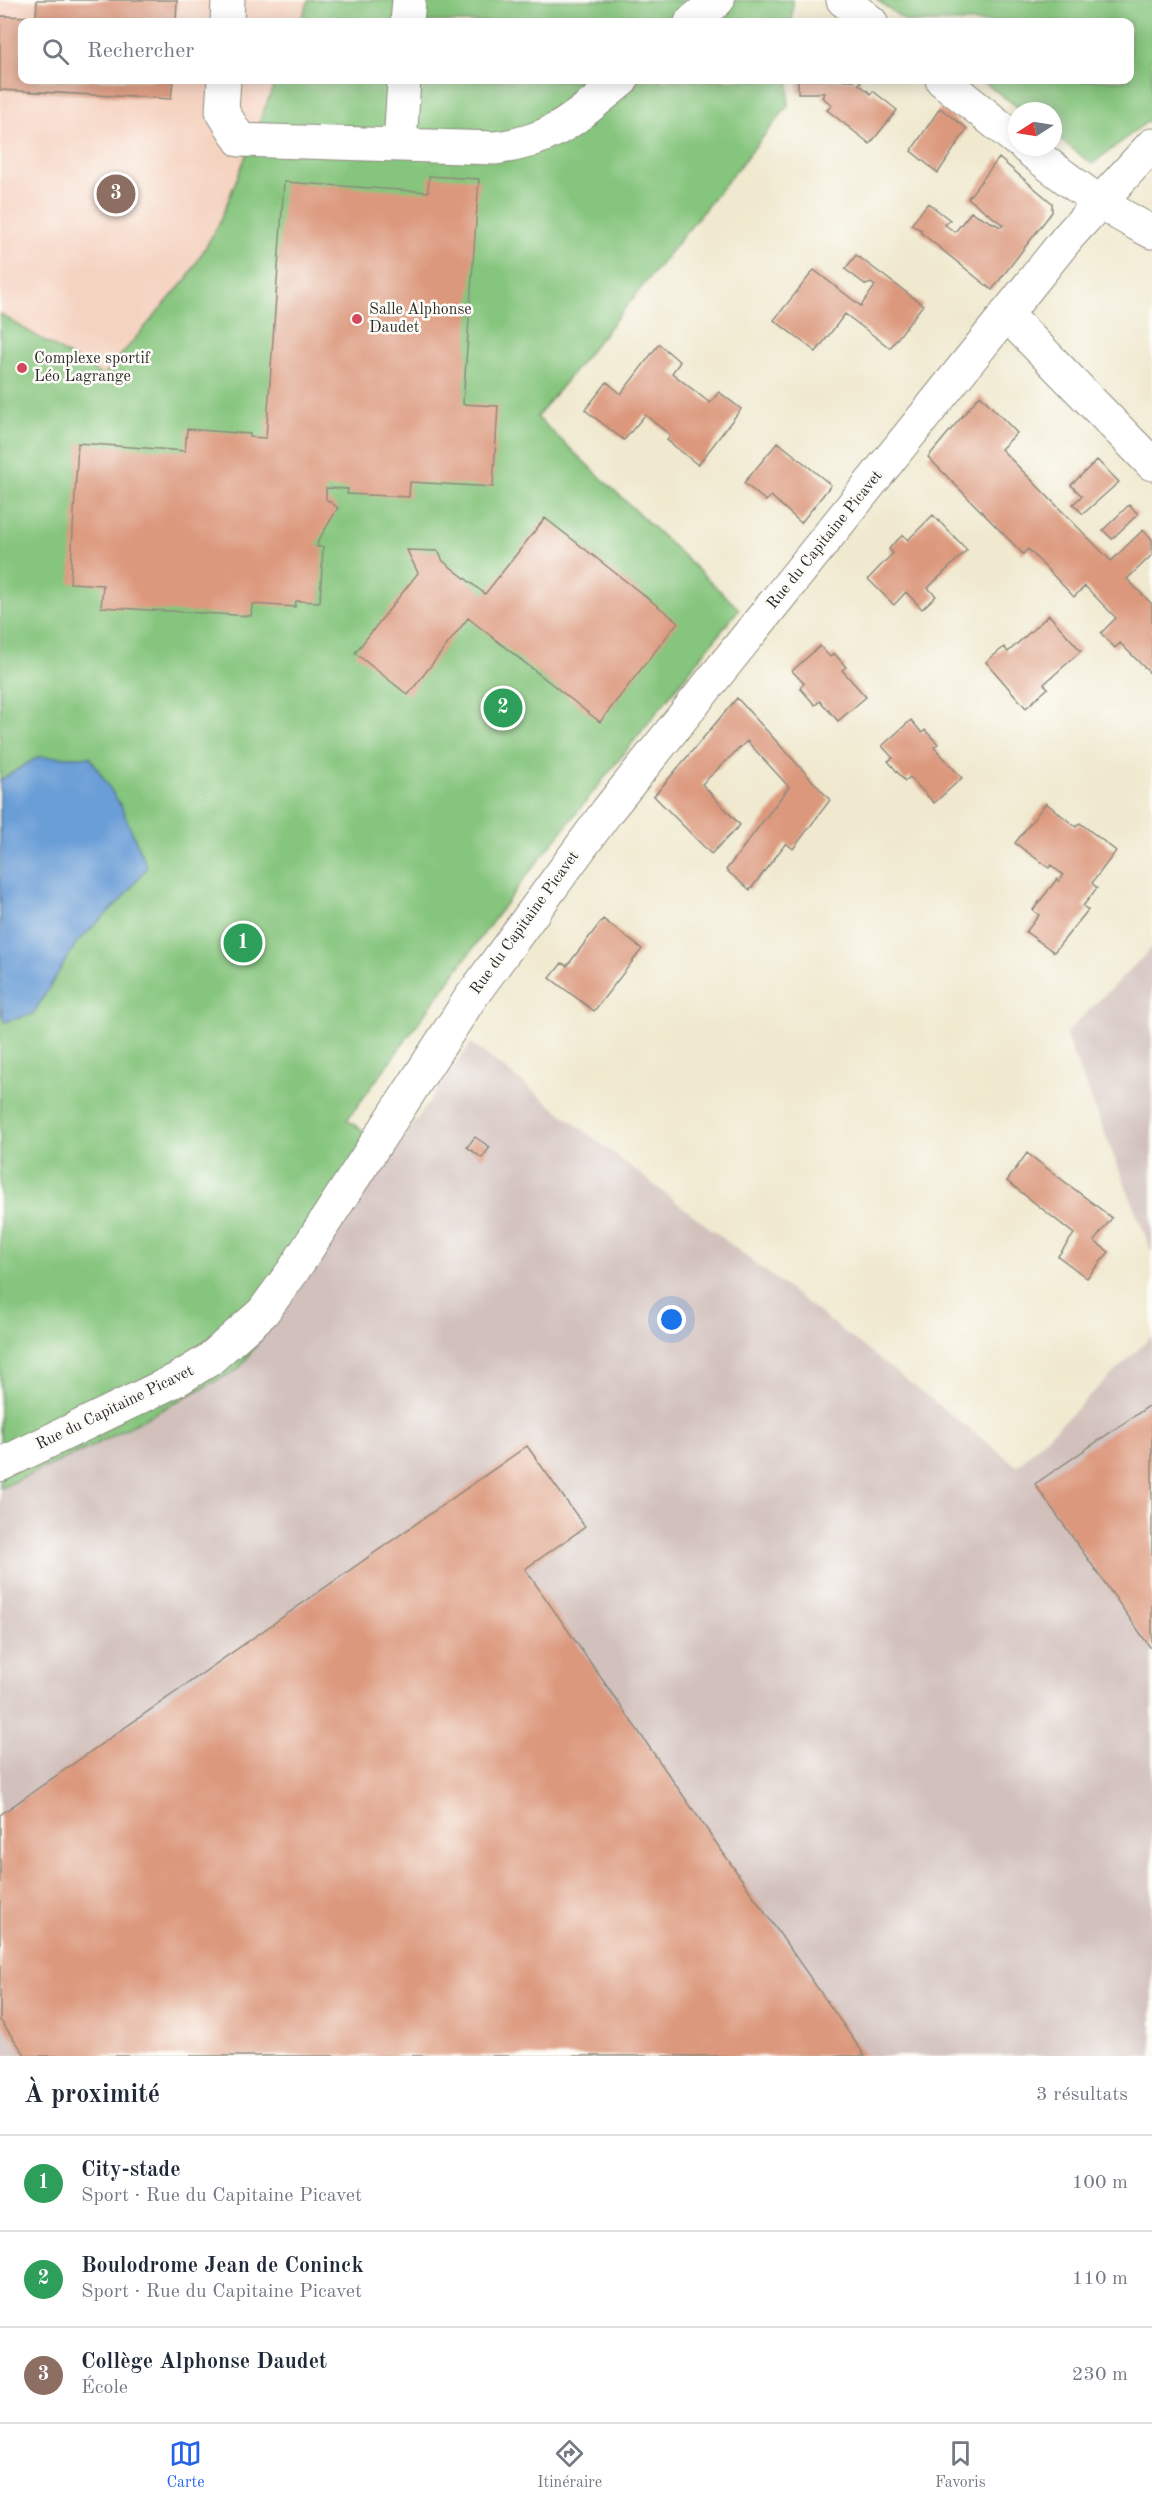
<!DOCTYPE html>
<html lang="fr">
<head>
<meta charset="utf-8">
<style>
	:root { --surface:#fff; --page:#f2f2f3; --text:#1f2937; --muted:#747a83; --line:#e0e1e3; --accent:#2563eb }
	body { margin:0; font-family:"Old Standard TT",serif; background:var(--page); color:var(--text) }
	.compass { position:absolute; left:1008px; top:102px; width:54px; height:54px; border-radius:50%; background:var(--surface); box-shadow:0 3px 15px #0003; rotate:258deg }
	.you { position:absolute; left:672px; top:1320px; width:21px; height:21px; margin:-15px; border:4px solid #fff; border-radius:50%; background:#1a73e8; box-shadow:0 0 0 9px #1a73e833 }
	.badge { display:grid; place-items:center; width:39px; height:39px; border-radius:50%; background:var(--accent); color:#fff; font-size:20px; font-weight:700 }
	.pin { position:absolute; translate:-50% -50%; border:3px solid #fff; box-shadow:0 2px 6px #0006 }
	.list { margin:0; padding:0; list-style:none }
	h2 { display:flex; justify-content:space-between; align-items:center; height:78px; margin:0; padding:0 24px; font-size:26px }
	h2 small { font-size:20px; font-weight:400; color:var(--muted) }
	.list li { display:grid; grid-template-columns:39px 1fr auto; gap:18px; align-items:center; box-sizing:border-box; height:96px; padding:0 24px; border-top:2px solid var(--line) }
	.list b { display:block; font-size:22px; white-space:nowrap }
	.list p { margin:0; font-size:20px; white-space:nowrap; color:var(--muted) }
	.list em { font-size:20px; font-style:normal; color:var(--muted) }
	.icon { flex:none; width:33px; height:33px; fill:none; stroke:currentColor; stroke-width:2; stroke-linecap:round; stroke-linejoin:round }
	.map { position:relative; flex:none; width:1152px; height:2056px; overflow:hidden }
	.search { position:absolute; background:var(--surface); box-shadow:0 3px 15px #0003; left:18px; right:18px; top:18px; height:66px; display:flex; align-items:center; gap:15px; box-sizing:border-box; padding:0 21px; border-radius:12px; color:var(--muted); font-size:22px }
	.sheet { height:366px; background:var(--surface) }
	nav { display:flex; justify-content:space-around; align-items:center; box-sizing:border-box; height:84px; border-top:2px solid var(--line); background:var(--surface); font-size:16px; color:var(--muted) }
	nav a { display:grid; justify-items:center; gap:3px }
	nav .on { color:var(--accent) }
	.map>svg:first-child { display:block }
	.built { fill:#f5d3c1 }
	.industrial { fill:#d1c0bc }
	.green { fill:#85c57d; stroke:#587854; stroke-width:1.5 }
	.water { fill:#6b9ed7; stroke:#4b6481; stroke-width:1.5 }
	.building { fill:#dc987d }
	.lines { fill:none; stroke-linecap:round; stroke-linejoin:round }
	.minor-casing { stroke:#8e8a7d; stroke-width:35 }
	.minor { stroke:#fff; stroke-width:33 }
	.poi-dot { fill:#d1495b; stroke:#fdfcf7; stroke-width:2 }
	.labels { text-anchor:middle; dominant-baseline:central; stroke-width:5; stroke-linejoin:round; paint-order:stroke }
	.poi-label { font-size:16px; fill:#2b2b2b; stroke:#fdfcf7; text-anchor:start }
	.street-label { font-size:16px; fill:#2b2b2b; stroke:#fdfcf7 }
</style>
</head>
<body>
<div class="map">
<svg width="1152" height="2056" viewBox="0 0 1152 2056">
	<rect width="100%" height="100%" fill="#fdfcf7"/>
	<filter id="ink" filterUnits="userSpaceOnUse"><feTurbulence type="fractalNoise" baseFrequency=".0167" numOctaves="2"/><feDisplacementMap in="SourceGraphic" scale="12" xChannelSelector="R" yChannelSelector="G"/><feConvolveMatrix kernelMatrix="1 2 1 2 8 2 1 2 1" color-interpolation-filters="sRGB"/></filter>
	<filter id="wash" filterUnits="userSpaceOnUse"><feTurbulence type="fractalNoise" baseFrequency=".008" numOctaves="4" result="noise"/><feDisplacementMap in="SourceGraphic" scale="24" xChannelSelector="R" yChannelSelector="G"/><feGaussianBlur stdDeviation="1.35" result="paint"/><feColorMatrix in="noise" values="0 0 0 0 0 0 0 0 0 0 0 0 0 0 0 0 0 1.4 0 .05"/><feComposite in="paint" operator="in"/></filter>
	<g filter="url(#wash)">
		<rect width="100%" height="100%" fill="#f0e9cf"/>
		<!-- built -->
		<path class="built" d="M0,0H309L300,22H22V80H276L218,226L188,277L102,376L0,314Z"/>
		<!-- industrial -->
		<path class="industrial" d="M1152,948V1252L1065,1034Z
			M471,1043L1017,1466L1152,1336V2056H0V1488L89,1448L239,1369Z"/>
		<!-- green -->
		<path class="green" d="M309,0H792L793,1L792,22H300Z
			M877,0H1152V118L1092,164L1053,134V111H1023L981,80H1130V22H907Z
			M276,80H789L788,106L537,417L739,609L523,880L347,1120L394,1151L239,1369L89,1448L0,1488V314L103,376L188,277L218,226Z"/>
		<!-- water -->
		<path class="water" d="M38,757H90L121,806L147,867L125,896L77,942L33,1014L4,1022L0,1004V780Z"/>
		<g id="blocks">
			<!-- building -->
			<path class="building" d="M37,0H177L176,22H22V80H173L171,99L0,90V16L36,17Z
				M798,80H858L861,82L859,84L871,94L873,91L897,110L870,144L827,110L832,105L822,97L825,93H798Z
				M940,108L967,129L938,173L911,151Z
				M999,158L1052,203V212L992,290L920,232L922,230L911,225L928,203L950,220L945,225L955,232L971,212L1001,227L1003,225L968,198Z
				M429,176L479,179L463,404L498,406L493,487L410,482L409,497L347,494L348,489L326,488V499L338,508L318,541L317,547H323L320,602L296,601L295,607L252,604L251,616L101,607L103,585L70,583L78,443L185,451L187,429L250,434V437L266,438L284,182L428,192Z
				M856,255L923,305L890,348L845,314L816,352L774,320L814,270L861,306L875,286L871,283L866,285L845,269Z
				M659,344L680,362L672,373L710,403L719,392L741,409L698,465L667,440L670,435L645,415L624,440L585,410L607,382L621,394Z
				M980,395L1017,433L1001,449L1111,561L1143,530L1152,539V555L1127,579L1152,604V675L1120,643L1115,648L1101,633L1116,618L1085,586L1074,597L1028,549L1023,554L928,457Z
				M778,442L831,485L801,523L771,496L766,501L744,483Z
				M1097,460L1119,482L1083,514L1073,504L1082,496L1071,485Z
				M1129,505L1138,514L1112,539L1103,530Z
				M933,515L967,550L928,588L936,596L922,609L906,592L894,605L868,579L893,553L889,549L892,545L903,535L908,540Z
				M545,518L678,622L600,722L468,618L408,695L355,653L418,573L407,550L438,551L443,561L485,594Z
				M1049,615L1081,651L1044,684L1048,688L1026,708L986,662L1004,647L1008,652Z
				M820,646L830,657L834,653L846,667L842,670L866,697L838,721L820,701L815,705L800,688L804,683L792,671Z
				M737,698L830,800L793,849L786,843L750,890L726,870L789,787L747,741L702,784L740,825L711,854L654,796Z
				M911,720L922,733L925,730L938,744L934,747L962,778L934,803L910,777L905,781L888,761L893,758L882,746Z
				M1046,803L1076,827L1080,823L1116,851L1092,883L1097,888L1083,906L1088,910L1054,952L1026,932L1039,915L1033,910L1057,879L1059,881L1063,875L1051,865L1049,868L1015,843Z
				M603,919L642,949L594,1011L550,978L562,963L567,966Z
				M475,1137L490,1147L482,1158L467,1147Z
				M1027,1153L1112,1218L1094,1241L1109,1252L1087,1278L1058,1256L1074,1234L1007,1181Z
				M1152,1404V1650L1035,1484Z
				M527,1446L585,1527L525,1569L865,2056H26L0,2020V1815Z"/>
		</g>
	</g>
	<g filter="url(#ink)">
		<use href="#blocks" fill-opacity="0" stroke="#8e8a7d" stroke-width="1.5"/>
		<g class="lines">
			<!-- minor casing -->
			<g class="minor-casing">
				<path id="minor" d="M843,0L871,22
					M227,22L228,0
					M407,22L409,0
					M691,22L718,0
					M224,80L222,111L240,140L495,148C555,141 577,116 622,80
					M942,80L1017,140
					M400,145L404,80
					M1026,147C1066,179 1106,209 1152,232
					M1006,314L1152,464
					M0,1465L178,1379L209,1360L263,1312L293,1271L471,997L608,810L1069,236L1152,145"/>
			</g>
			<!-- minor -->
			<use href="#minor" class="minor"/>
		</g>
	</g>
	<!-- markers -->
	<g class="poi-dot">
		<circle cx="357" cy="319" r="6"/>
		<circle cx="22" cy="368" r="6"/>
	</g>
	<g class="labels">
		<!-- poi labels -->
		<g class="poi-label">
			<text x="369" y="310">Salle Alphonse<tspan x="369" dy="18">Daudet</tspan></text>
			<text x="34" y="359">Complexe sportif<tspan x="34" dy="18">Léo Lagrange</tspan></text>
		</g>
		<!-- street labels -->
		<g class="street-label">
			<text transform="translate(825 540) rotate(-51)">Rue du Capitaine Picavet</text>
			<text transform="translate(525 923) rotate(-54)">Rue du Capitaine Picavet</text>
			<text transform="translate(115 1408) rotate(-26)">Rue du Capitaine Picavet</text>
		</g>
	</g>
</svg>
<svg class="compass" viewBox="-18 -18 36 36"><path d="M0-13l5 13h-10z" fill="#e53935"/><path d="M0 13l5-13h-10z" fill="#747a83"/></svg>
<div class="you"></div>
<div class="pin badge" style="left:243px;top:943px;background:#2e9e5b">1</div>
<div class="pin badge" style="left:503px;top:708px;background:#2e9e5b">2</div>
<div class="pin badge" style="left:116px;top:194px;background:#8d6e63">3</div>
<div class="search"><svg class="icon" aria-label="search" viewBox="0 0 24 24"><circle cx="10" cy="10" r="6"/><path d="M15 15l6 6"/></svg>Rechercher</div>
</div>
<section class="sheet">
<h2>À proximité<small>3 résultats</small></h2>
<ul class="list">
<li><span class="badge" style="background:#2e9e5b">1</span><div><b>City-stade</b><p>Sport · Rue du Capitaine Picavet</p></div><em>100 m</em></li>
<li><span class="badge" style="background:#2e9e5b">2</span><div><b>Boulodrome Jean de Coninck</b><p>Sport · Rue du Capitaine Picavet</p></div><em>110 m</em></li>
<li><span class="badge" style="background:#8d6e63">3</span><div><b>Collège Alphonse Daudet</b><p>École</p></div><em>230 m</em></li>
</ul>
</section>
<nav>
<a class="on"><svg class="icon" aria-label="map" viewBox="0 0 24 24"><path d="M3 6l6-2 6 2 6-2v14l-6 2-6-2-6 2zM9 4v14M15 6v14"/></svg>Carte</a>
<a><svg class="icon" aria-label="directions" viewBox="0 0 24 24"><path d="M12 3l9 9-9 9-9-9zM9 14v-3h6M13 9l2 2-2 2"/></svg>Itinéraire</a>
<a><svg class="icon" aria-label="saved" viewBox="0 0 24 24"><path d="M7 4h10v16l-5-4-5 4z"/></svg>Favoris</a>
</nav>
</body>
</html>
